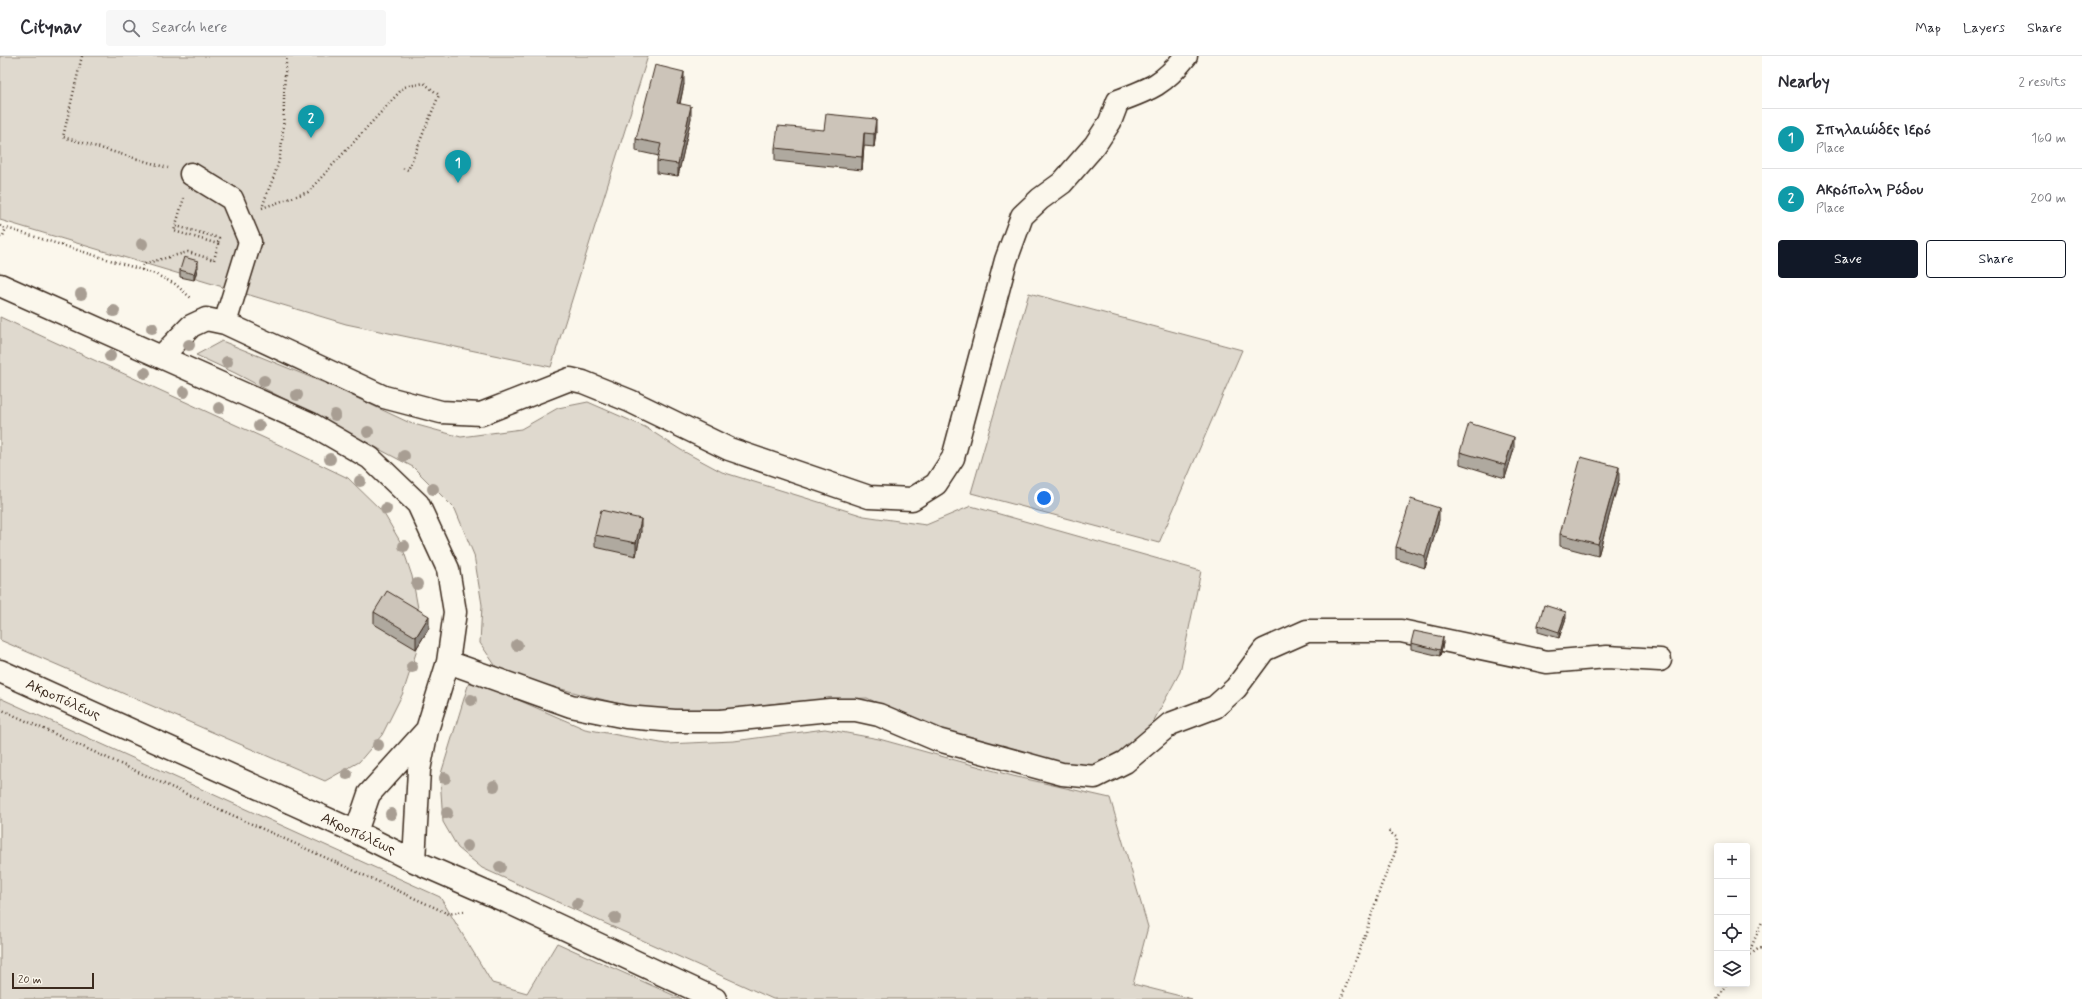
<!DOCTYPE html>
<html lang="en">
<head>
<meta charset="utf-8">
<style>
	:root { --surface:#fff; --page:#f7f7f7; --text:#2b2b33; --muted:#7c7c81; --line:#e1e1e2; --accent:#111827 }
	body { margin:0; font-family:Mynerve,sans-serif; background:var(--page); color:var(--text) }
	.controls { position:absolute; right:12px; bottom:12px; display:grid; overflow:hidden; border-radius:4px; box-shadow:0 2px 10px #0003 }
	.controls button { width:36px; height:36px; display:grid; place-items:center; padding:0; border:0; border-bottom:1px solid var(--line); background:var(--surface); color:var(--text); font:20px sans-serif }
	.scale { position:absolute; left:12px; bottom:10px; width:82px; box-sizing:border-box; padding-left:4px; border:2px solid #3b2a1e; border-top:0; font-size:11px; line-height:14px; white-space:nowrap; color:#3b2a1e; -webkit-text-stroke:3px #fbf7ec; paint-order:stroke }
	.you { position:absolute; left:1044px; top:442px; width:14px; height:14px; margin:-10px; border:3px solid #fff; border-radius:50%; background:#1a73e8; box-shadow:0 0 0 6px #1a73e833 }
	.badge { display:grid; place-items:center; width:26px; height:26px; border-radius:50%; background:var(--accent); color:#fff; font-size:13px; font-weight:700 }
	.pin { position:absolute; translate:-50% -33px; filter:drop-shadow(0 1px 2px #0008) }
	.pin::after { content:''; position:absolute; top:21px; width:14px; height:12px; background:inherit; clip-path:polygon(0 0,100% 0,50% 100%) }
	.list { margin:0; padding:0; list-style:none }
	h2 { display:flex; justify-content:space-between; align-items:center; height:52px; margin:0; padding:0 16px; font-size:17px }
	h2 small { font-size:13px; font-weight:400; color:var(--muted) }
	.list li { display:grid; grid-template-columns:26px 1fr auto; gap:12px; align-items:center; box-sizing:border-box; height:60px; padding:0 16px; border-top:1px solid var(--line) }
	.list b { display:block; font-size:15px; white-space:nowrap }
	.list p { margin:0; font-size:13px; white-space:nowrap; color:var(--muted) }
	.list em { font-size:13px; font-style:normal; color:var(--muted) }
	.actions { display:flex; gap:8px; padding:12px 16px }
	.actions a { flex:1; padding:9px 0; border:1px solid var(--accent); border-radius:4px; text-align:center; font-size:14px; color:var(--accent) }
	.actions .main { background:var(--accent); color:#fff }
	.icon { flex:none; width:22px; height:22px; fill:none; stroke:currentColor; stroke-width:2; stroke-linecap:round; stroke-linejoin:round }
	.map { position:relative; flex:none; width:1762px; height:943px; overflow:hidden }
	header { display:flex; align-items:center; gap:24px; box-sizing:border-box; height:56px; padding:0 20px; background:var(--surface); border-bottom:1px solid var(--line) }
	header strong { font-size:19px }
	nav { display:flex; gap:22px; margin-inline-start:auto; font-size:14px }
	.search { width:280px; height:36px; background:var(--page); display:flex; align-items:center; gap:10px; box-sizing:border-box; padding:0 14px; border-radius:4px; color:var(--muted); font-size:15px }
	main { display:flex }
	aside { flex:1; background:var(--surface) }
	.map>svg:first-child { display:block }
	.green { fill:#dfd9ce; stroke:#8d8276 }
	.lines { fill:none; stroke-linecap:round; stroke-linejoin:round }
	.minor-casing { stroke:#3b2a1e; stroke-width:25 }
	.path { stroke:#3b2a1e; stroke-width:2.5; stroke-dasharray:1 3; stroke-linecap:butt }
	.minor { stroke:#fbf7ec; stroke-width:22 }
	.tree { fill:#a89e93 }
	.wall { fill:#afa99f; stroke:#3b2a1e }
	.shaded-wall { fill:#8f8982; stroke:#3b2a1e }
	.building { fill:#ccc4b9; stroke:#3b2a1e }
	.labels { text-anchor:middle; dominant-baseline:central; stroke-width:3; stroke-linejoin:round; paint-order:stroke }
	.street-label { font-size:15px; fill:#3b2a1e; stroke:#fbf7ec }
</style>
</head>
<body>
<header>
<strong>Citynav</strong>
<div class="search"><svg class="icon" aria-label="search" viewBox="0 0 24 24"><circle cx="10" cy="10" r="6"/><path d="M15 15l6 6"/></svg>Search here</div>
<nav><a>Map</a><a>Layers</a><a>Share</a></nav>
</header>
<main>
<div class="map">
<svg width="1762" height="943" viewBox="0 0 1762 943">
	<rect width="100%" height="100%" fill="#fbf7ec"/>
	<filter id="ink" filterUnits="userSpaceOnUse"><feTurbulence type="fractalNoise" baseFrequency=".025" numOctaves="2"/><feDisplacementMap in="SourceGraphic" scale="8" xChannelSelector="R" yChannelSelector="G"/><feConvolveMatrix kernelMatrix="1 2 1 2 8 2 1 2 1" color-interpolation-filters="sRGB"/></filter>
	<g filter="url(#ink)">
		<!-- green -->
		<path class="green" d="M0,0H648L551,311L346,268L0,164Z
			M1029,237L1242,294L1159,487L971,437Z
			M0,261L284,391L348,422L383,456L401,487L412,520L421,568L416,597L403,637L382,679L359,706L325,725L0,584Z
			M222,285L327,328L410,367L461,381L521,373L558,352L588,346L645,371L681,394L722,416L864,460L926,469L971,450L1201,515L1180,616L1144,683L1100,708L1071,709L938,676L867,642L788,646L693,657L628,650L514,621L499,615L480,587L482,549L474,499L455,453L413,411L235,317L196,299Z
			M470,623L585,673L666,688L734,685L825,673L879,683L1013,720L1110,742L1148,871L1133,928L1192,943H773L482,812L458,792L443,766L440,721Z
			M0,642L440,841L492,927L527,937L557,887L682,943H0Z"/>
		<g class="lines">
			<!-- minor casing -->
			<g class="minor-casing">
				<path id="minor" d="M191,118L232,143L250,186L225,267
					M0,229L311,368L370,402L418,448L448,513L455,556L448,606L427,674L419,714L414,805
					M162,300L191,270L206,263L225,267L384,341L441,356L481,358L570,323L583,326L630,345L729,393L869,441L912,443L936,428L953,402L1006,204L1022,160L1040,143L1062,127L1095,89L1110,66L1118,45C1151,33 1164,28 1186,0
					M448,606L571,650L626,661L675,665H720L830,654H856L879,659L938,684L1062,718L1095,721L1125,706L1170,668L1215,651L1236,632L1264,594L1307,575H1401L1547,606L1607,601L1660,604
					M0,615L356,776L414,805L508,846L715,943
					M356,776L369,738L426,675"/>
			</g>
			<!-- path -->
			<path class="path" d="M82,0L63,81L168,112
				M263,149C268,133 277,116 280,99C286,66 282,33 287,0
				M262,152L308,136L404,31L424,27L439,39L408,114L402,112
				M0,170L155,218L175,228L191,242
				M176,170L219,182L218,188
				M0,181L3,180L6,172
				M142,214L143,208L188,196L214,204L218,188L174,175L184,142
				M0,653L449,858L464,855
				M1747,901L1762,866
				M1747,901L1758,893L1762,892
				M1341,943L1364,882L1381,830L1395,797L1396,781L1387,774
				M1717,943L1726,928"/>
			<!-- minor -->
			<use href="#minor" class="minor"/>
		</g>
		<!-- trees -->
		<g class="tree">
			<circle cx="142" cy="188" r="6"/>
			<circle cx="81" cy="238" r="6"/>
			<circle cx="114" cy="255" r="6"/>
			<circle cx="152" cy="272" r="6"/>
			<circle cx="189" cy="289" r="6"/>
			<circle cx="110" cy="300" r="6"/>
			<circle cx="227" cy="306" r="6"/>
			<circle cx="145" cy="317" r="6"/>
			<circle cx="264" cy="325" r="6"/>
			<circle cx="184" cy="336" r="6"/>
			<circle cx="297" cy="339" r="6"/>
			<circle cx="219" cy="352" r="6"/>
			<circle cx="335" cy="359" r="6"/>
			<circle cx="259" cy="370" r="6"/>
			<circle cx="368" cy="376" r="6"/>
			<circle cx="404" cy="400" r="6"/>
			<circle cx="330" cy="403" r="6"/>
			<circle cx="360" cy="425" r="6"/>
			<circle cx="433" cy="433" r="6"/>
			<circle cx="386" cy="453" r="6"/>
			<circle cx="404" cy="490" r="6"/>
			<circle cx="417" cy="528" r="6"/>
			<circle cx="517" cy="589" r="6"/>
			<circle cx="412" cy="611" r="6"/>
			<circle cx="471" cy="644" r="6"/>
			<circle cx="378" cy="689" r="6"/>
			<circle cx="347" cy="718" r="6"/>
			<circle cx="445" cy="722" r="6"/>
			<circle cx="494" cy="730" r="6"/>
			<circle cx="447" cy="757" r="6"/>
			<circle cx="391" cy="758" r="6"/>
			<circle cx="467" cy="790" r="6"/>
			<circle cx="500" cy="811" r="6"/>
			<circle cx="577" cy="848" r="6"/>
			<circle cx="615" cy="862" r="6"/>
		</g>
		<!-- wall -->
		<path class="wall" d="M684,28L680,48L691,62L678,120L657,117V105L659,100L636,95V83Z
			M824,74L876,76L874,91L864,90L862,114L775,105V92Z
			M198,211L194,224L180,221V214Z
			M1514,393L1505,422L1460,408V396Z
			M1619,424L1598,500L1560,490V478Z
			M1439,464L1425,512L1396,503V491Z
			M641,475L636,500L595,491V479Z
			M374,556L429,572L416,593L374,568Z
			M1566,562L1559,582L1538,576V569Z
			M1411,587H1443L1440,600L1411,593Z"/>
		<!-- shaded-wall -->
		<path class="shaded-wall" d="M684,16V28L677,59V47Z
			M691,50V62L678,120V108Z
			M876,63V76L874,91V78Z
			M864,77V90L862,114V101Z
			M198,205V211L194,224V218Z
			M1514,381V393L1505,422V409Z
			M1619,411V424L1598,500V488Z
			M1439,452V464L1425,512V500Z
			M641,463V475L636,500V487Z
			M1566,556V562L1559,582V576Z
			M429,560V572L416,593V581Z
			M1443,581V587L1440,600V594Z"/>
		<!-- building -->
		<path class="building" d="M655,9L684,16L677,47L691,50L678,108L657,105L661,88L636,83Z
			M826,58L876,63L874,78L864,77L862,101L775,92L778,70L824,74Z
			M184,201L198,205L194,218L180,214Z
			M1469,367L1514,381L1505,409L1460,396Z
			M1581,401L1619,411L1598,488L1560,478Z
			M1411,443L1439,452L1425,500L1396,491Z
			M601,454L641,463L636,487L595,479Z
			M387,535L429,560L416,581L374,556Z
			M1544,549L1566,556L1559,576L1538,569Z
			M1414,575L1443,581L1440,594L1411,587Z"/>
	</g>
	<g class="labels">
		<!-- street labels -->
		<g class="street-label">
			<text transform="translate(63 644) rotate(24)">Ακροπόλεως</text>
			<text transform="translate(358 778) rotate(25)">Ακροπόλεως</text>
		</g>
	</g>
</svg>
<div class="controls">
<button>+</button>
<button>−</button>
<button><svg class="icon" aria-label="locate" viewBox="0 0 24 24"><circle cx="12" cy="12" r="6"/><path d="M12 2v4M12 18v4M2 12h4M18 12h4"/></svg></button>
<button><svg class="icon" aria-label="layers" viewBox="0 0 24 24"><path d="M12 4l9 5-9 5-9-5zM3 14l9 5 9-5"/></svg></button>
</div>
<div class="scale">20 m</div>
<div class="you"></div>
<div class="pin badge" style="left:458px;top:127px;background:#0f9aa8">1</div>
<div class="pin badge" style="left:311px;top:82px;background:#0f9aa8">2</div>
</div>
<aside>
<h2>Nearby<small>2 results</small></h2>
<ul class="list">
<li><span class="badge" style="background:#0f9aa8">1</span><div><b>Σπηλαιώδες Ιερό</b><p>Place</p></div><em>160 m</em></li>
<li><span class="badge" style="background:#0f9aa8">2</span><div><b>Ακρόπολη Ρόδου</b><p>Place</p></div><em>200 m</em></li>
</ul>
<div class="actions"><a class="main">Save</a><a>Share</a></div>
</aside>
</main>
</body>
</html>
